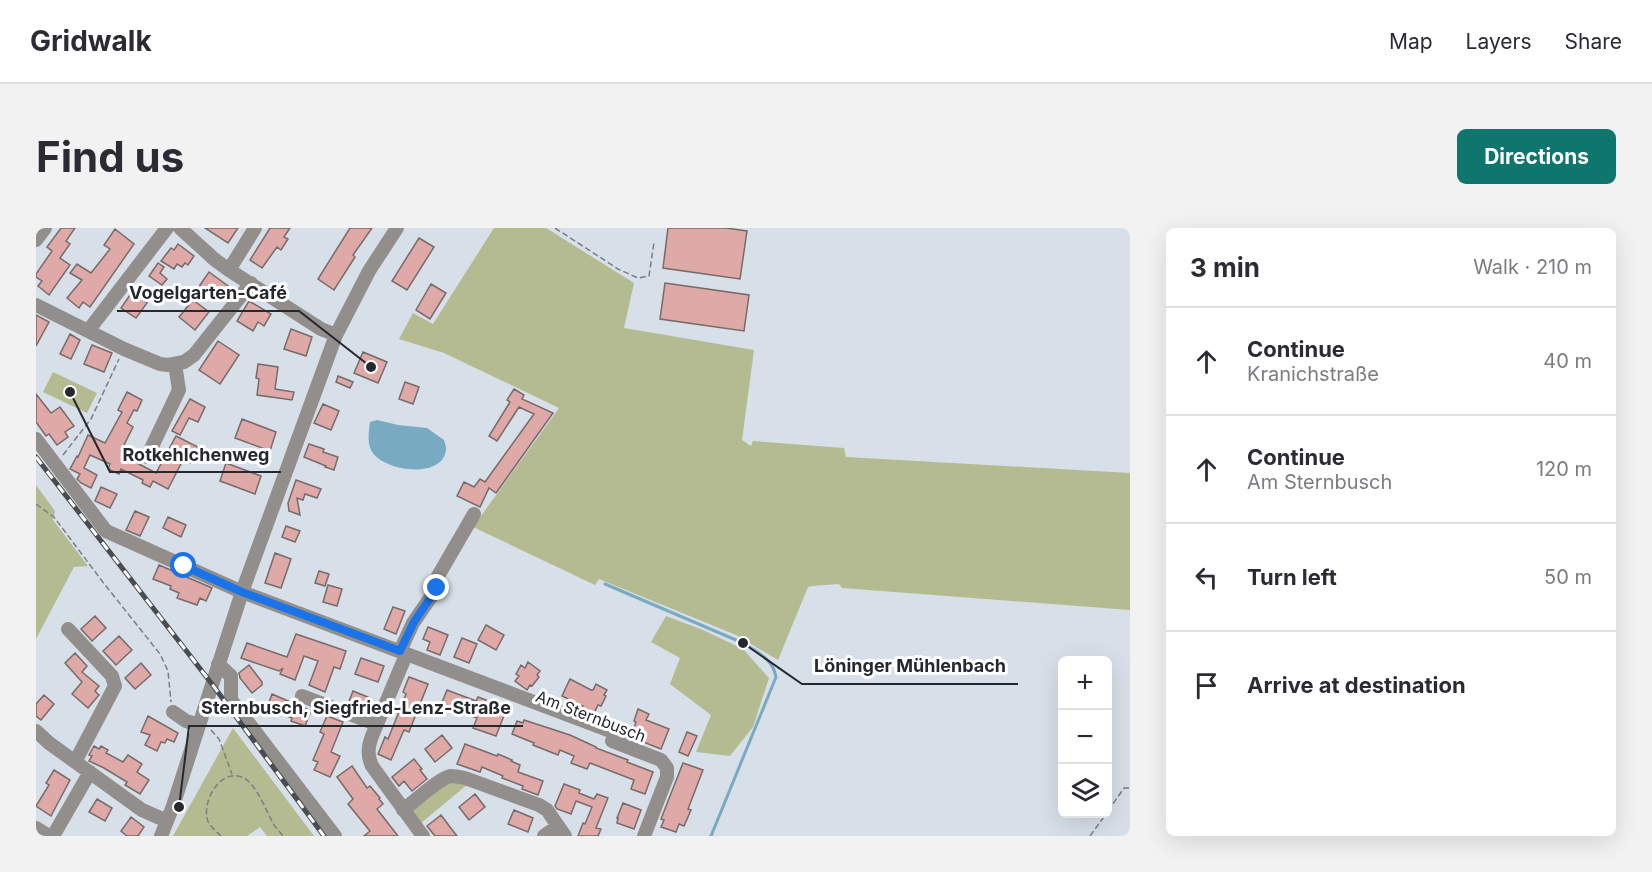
<!DOCTYPE html>
<html lang="en">
<head>
<meta charset="utf-8">
<style>
	:root { --surface:#fff; --page:#f2f2f3; --text:#2b2b33; --muted:#7c7c81; --line:#e1e1e2; --accent:#0f766e }
	body { margin:0; font-family:Inter,sans-serif; background:var(--page); color:var(--text) }
	.controls { position:absolute; right:18px; bottom:18px; display:grid; overflow:hidden; border-radius:9px; box-shadow:0 6px 24px #0002 }
	.controls button { width:54px; height:54px; display:grid; place-items:center; padding:0; border:0; border-bottom:2px solid var(--line); background:var(--surface); color:var(--text); font:30px sans-serif }
	.stop { position:absolute; width:18px; height:18px; margin:-14px; border:4px solid #1a73e8; border-radius:50%; background:#fff }
	.stop.end { background:#1a73e8; border-color:#fff; box-shadow:0 2px 6px #0008 }
	.list { margin:0; padding:0; list-style:none }
	h2 { display:flex; justify-content:space-between; align-items:center; height:78px; margin:0; padding:0 24px; font-size:26px }
	h2 small { font-size:20px; font-weight:400; color:var(--muted) }
	.list li { display:grid; grid-template-columns:39px 1fr auto; gap:18px; align-items:center; box-sizing:border-box; height:108px; padding:0 24px; border-top:2px solid var(--line) }
	.list b { display:block; font-size:22px; white-space:nowrap }
	.list p { margin:0; font-size:20px; white-space:nowrap; color:var(--muted) }
	.list em { font-size:20px; font-style:normal; color:var(--muted) }
	.icon { flex:none; width:33px; height:33px; fill:none; stroke:currentColor; stroke-width:2; stroke-linecap:round; stroke-linejoin:round }
	.map { position:relative; flex:none; width:1094px; height:608px; overflow:hidden; border-radius:9px }
	header { display:flex; align-items:center; gap:36px; box-sizing:border-box; height:84px; padding:0 30px; background:var(--surface); border-bottom:2px solid var(--line) }
	header strong { font-size:28px }
	nav { display:flex; gap:33px; margin-inline-start:auto; font-size:21px }
	.intro { display:flex; align-items:center; justify-content:space-between; box-sizing:border-box; height:144px; padding:0 36px }
	h1 { margin:0; font-size:42px }
	.button { padding:15px 27px; border-radius:9px; background:var(--accent); color:#fff; font-size:21px; font-weight:700 }
	main { display:flex; gap:36px; padding:0 36px }
	aside { flex:1; background:var(--surface); border-radius:9px; box-shadow:0 6px 24px #0002 }
	.map>svg:first-child { display:block }
	.green { fill:#b5bb91 }
	.water { fill:#78aac2 }
	.lines { fill:none; stroke-linecap:round; stroke-linejoin:round }
	.stream { stroke:#78aac2; stroke-width:3 }
	.building { fill:#dea9a7; stroke:#776b6a; stroke-width:1.5 }
	.path { stroke:#7a7f85; stroke-width:1.5; stroke-dasharray:6 3; stroke-linecap:butt }
	.minor { stroke:#928e8b; stroke-width:14 }
	.rail-casing { stroke:#494d52; stroke-width:5 }
	.rail { stroke:#fff; stroke-width:3; stroke-dasharray:9; stroke-linecap:butt }
	.route { stroke:#1a73e8; stroke-width:8 }
	.labels { text-anchor:middle; dominant-baseline:central; stroke-width:6; stroke-linejoin:round; paint-order:stroke }
	.street-label { font-size:16px; fill:#25282c; stroke:#fff }
	.leader { fill:none; stroke:#25282c; stroke-width:2 }
	.callout-dot { fill:#25282c; stroke:#fff; stroke-width:2 }
	.callout-label { font-size:18px; text-anchor:middle; font-weight:bold; fill:#25282c; stroke:#fff; stroke-width:6; stroke-linejoin:round; paint-order:stroke }
</style>
</head>
<body>
<header>
<strong>Gridwalk</strong>
<nav><a>Map</a><a>Layers</a><a>Share</a></nav>
</header>
<div class="intro"><h1>Find us</h1><a class="button">Directions</a></div>
<main>
<div class="map">
<svg width="1094" height="608" viewBox="0 0 1094 608">
	<rect width="100%" height="100%" fill="#d7dfe8"/>
	<!-- green -->
	<path class="green" d="M458,0H510L598,55L588,100L718,122L706,212L715,218L717,213L808,220L810,229L1094,245V382L806,360L803,356L776,358L772,359L742,432L700,407L563,351L559,357L437,299L523,180L408,125L363,111L377,85L397,96Z
		M17,144L61,165L51,185L7,164Z
		M0,257L19,283L17,292L52,338L38,339L0,411Z
		M630,388L667,402L707,421L733,450L717,499L694,528L660,524L675,487L634,456L644,430L615,414Z
		M197,500L278,608H231L224,599L211,608H137Z
		M420,553L432,556L384,596L377,588V581L406,557Z"/>
	<!-- water -->
	<path class="water" d="M341,192L362,197L391,200L408,212C409,215 410,218 410,221C408,252 346,244 335,222C331,214 333,202 334,194Z"/>
	<g class="lines">
		<!-- stream -->
		<path class="stream" d="M569,356L707,415C721,424 737,431 740,449L675,608"/>
	</g>
	<!-- building -->
	<path class="building" d="M25,0H39L30,13L34,16L24,30L34,37L13,67L2,58L6,53L0,49V46L16,23L11,19Z
		M169,0H202L192,15Z
		M234,0H254L248,9L252,11L245,22L241,19L226,40L214,32Z
		M314,0H336L317,27L319,29L298,62L282,51Z
		M632,0H690L711,3L704,51L627,40Z
		M79,1L98,16L54,79L47,74L43,80L31,70L46,52L34,45L41,36L55,45L74,21L68,17Z
		M383,10L398,19L371,62L356,53Z
		M142,16L158,28L152,37L149,35L146,39L141,36L138,41L125,33L135,20L138,22Z
		M122,35L128,39L124,45L131,51L126,57L113,48Z
		M173,44L192,58L182,72L164,60V57Z
		M629,55L713,67L708,103L624,91Z
		M395,56L410,65L394,91L380,82Z
		M96,64L111,75L100,90L85,80Z
		M157,72L173,84L159,102L143,89Z
		M213,73L235,86L228,98L222,94L217,103L201,93Z
		M0,87L13,94L0,118Z
		M255,101L276,109L270,128L248,121Z
		M34,106L44,112L35,131L24,126Z
		M182,113L203,127L184,156L163,142Z
		M56,117L76,125L68,144L48,136Z
		M327,124L351,134L342,155L318,145Z
		M222,136L242,139L239,161L258,164L256,172L221,167L223,151L220,150Z
		M302,148L317,154L314,160L300,154Z
		M369,154L383,159L377,176L363,171Z
		M478,161L488,167L486,171L517,185L460,265L453,260L444,279L421,268L428,254L438,259L444,251L449,254L498,186L483,179L461,213L453,208L474,174L471,172Z
		M91,164L106,172L101,183L98,182L91,195L97,199L85,223L102,231L101,235L120,245L140,208L162,219L154,235L147,232L132,261L117,253L114,259L106,255L107,252L85,241L83,246L72,241L74,236L54,227L48,240L61,247L55,260L45,255L41,251L44,246L34,241L41,228L42,229L52,207L69,215L86,184L82,182Z
		M0,166L15,185L24,179L38,198L29,204L32,209L21,217L13,206L10,208L0,194Z
		M154,171L169,179L162,194L153,190L144,207L136,203Z
		M287,176L303,183L295,202L278,195Z
		M206,191L240,204L234,223L199,210Z
		M273,216L288,221L287,224L302,229L298,242L289,239L290,238L268,229Z
		M190,235L225,248L219,266L184,253Z
		M260,252L285,261L281,270L269,266L267,272L261,270L264,287L253,283L252,275Z
		M65,259L81,266L74,280L59,273Z
		M99,283L113,289L104,308L90,302Z
		M132,289L150,297L145,309L127,300Z
		M250,298L264,303L259,314L246,309Z
		M239,325L255,331L245,360L229,355Z
		M123,337L176,360L170,373L164,370L161,377L141,370L143,365L134,361L135,358L117,351Z
		M283,343L293,346L289,358L279,355Z
		M292,357L306,361L301,378L287,374Z
		M357,379L369,383L360,406L348,401Z
		M59,388L70,400L56,413L45,401Z
		M450,397L468,407L460,422L442,412Z
		M392,399L412,407L404,427L391,422L394,414L387,411Z
		M260,406L310,423L304,441L298,439L289,464L273,457L282,433L268,428L259,452L244,446L247,440L243,443L205,430L211,415L251,429Z
		M83,408L96,422L80,437L67,423Z
		M426,410L441,416L433,435L418,429Z
		M39,425L51,438L46,444L63,458L59,463L63,467L52,480L36,466L46,454L29,435Z
		M325,430L348,438L342,454L319,446Z
		M492,434L504,443L501,447L503,449L496,458L494,457L491,462L479,453L483,448L480,446L485,437L489,440Z
		M105,435L115,447L99,461L89,450Z
		M213,437L226,454V457L216,465L204,450L203,445Z
		M373,449L392,456L373,504L368,502L355,532L342,526L349,509L352,511L370,466L367,464Z
		M534,451L555,462H557L560,456L571,462L568,467L570,468L565,478L562,477L557,487L545,482L547,478L526,468Z
		M411,462L440,473L442,469L450,472L448,477L469,485L460,508L437,500L441,490L405,477Z
		M317,463L334,470L329,482L312,476Z
		M236,466L275,483L269,498L255,493L256,490L231,480Z
		M8,467L18,476L5,492L0,488V476Z
		M602,481L613,486L610,492L633,501L625,521L602,512L600,505L597,502L600,494L598,493Z
		M112,488L142,505L138,514L131,511L129,515L125,514L121,523L109,517L114,507L105,504Z
		M291,488L307,494L295,524L304,528L294,549L278,542L282,534L277,532L288,506L284,504Z
		M488,492L534,507L560,519V520L592,532L591,534L617,544L609,566L595,561L598,552L554,535L551,541L535,535L538,528L524,522L522,527L497,517L498,515L476,506L481,493L487,495Z
		M651,504L661,508L652,528L643,524Z
		M406,507L416,520L399,534L389,521Z
		M429,516L461,528L462,526L476,532L475,533L484,537L482,544L507,553L502,567L486,561L487,558L466,550L467,548L446,539L444,544L421,536Z
		M58,518L63,521L65,518L72,522L70,525L87,534L92,527L106,536L101,544L113,552L104,566L89,557L91,554L68,540L53,533L56,528L53,527Z
		M378,531L386,541L384,542L391,551L376,563L368,553L363,558L356,549Z
		M647,535L667,542L652,581L655,582L648,598L643,596L640,604L625,599L628,592L625,591Z
		M316,538L331,560L334,558L344,570L343,571L347,576L341,581L362,608H328L334,603L312,576L317,571L301,549Z
		M18,542L34,552L15,588L0,578L13,557L10,555Z
		M528,556L544,562L543,565L558,571L561,566L572,570L560,600L565,601L562,608H542L547,595L549,596L556,579L540,573L535,586L521,581L519,578Z
		M439,566L449,579L433,592L423,579Z
		M61,571L76,580L69,593L53,584Z
		M587,575L605,582L598,601L581,595L582,590H581Z
		M478,582L497,590L492,604L472,596Z
		M405,587L414,599L421,608H399L391,598Z
		M95,589L108,599L102,608H91L85,603Z"/>
	<g class="lines">
		<!-- path -->
		<path class="path" d="M519,0L582,41L602,50L613,48L618,14
			M27,227L55,191L83,131
			M0,276L18,289L66,353L124,426L132,443L135,474
			M175,502L183,511L196,546
			M1072,583L1088,560H1094
			M185,608C180,603 172,597 171,590C167,570 186,539 208,550C221,557 231,585 238,597C241,601 244,604 247,608
			M1054,608L1070,586"/>
		<!-- minor -->
		<path class="minor" d="M144,0L178,31L193,42L285,101L300,107
			M0,12L9,0
			M193,42L219,0
			M0,77L88,121L124,136L132,137L148,134L158,127L215,55
			M52,103L131,0
			M0,211L70,303L206,364L593,510
			M111,229L143,162L139,136
			M32,401L76,448L79,458L39,534
			M364,423L377,395L401,360L402,348L438,286
			M367,434L336,508C332,519 331,527 336,538L387,608
			M182,436L195,448V472L299,608
			M266,468L340,496
			M137,484L150,493L163,497
			M0,503L13,515L106,582L131,593
			M576,513L625,532L631,540V549L608,608
			M367,582C378,574 403,550 415,548C419,548 424,549 429,550L503,577L511,582L529,608
			M0,600L13,608
			M17,608L54,544
			M125,608L137,578L206,364L300,107L333,43L361,0
			M508,608L522,598"/>
		<!-- rail casing -->
		<g class="rail-casing">
			<path id="rail" d="M0,229L176,456L288,608"/>
		</g>
		<!-- rail -->
		<use href="#rail" class="rail"/>
	</g>
	<g class="lines">
		<!-- route -->
		<path class="route" d="M148,338L206,364L364,423L378,394L401,360"/>
	</g>
	<g class="labels">
		<!-- street labels -->
		<g class="street-label">
			<text transform="translate(555 488) rotate(21)">Am Sternbusch</text>
		</g>
	</g>
	<!-- callouts -->
	<path class="leader" d="M335 139L263 83H81M34 164L74 244H245M707 415L766 456H982M143 579L153 498H487"/>
	<g class="callout-dot">
		<circle cx="335" cy="139" r="6"/>
		<circle cx="34" cy="164" r="6"/>
		<circle cx="707" cy="415" r="6"/>
		<circle cx="143" cy="579" r="6"/>
	</g>
	<g class="callout-label">
		<text x="172" y="71">Vogelgarten-Café</text>
		<text x="160" y="233">Rotkehlchenweg</text>
		<text x="874" y="444">Löninger Mühlenbach</text>
		<text x="320" y="486">Sternbusch, Siegfried-Lenz-Straße</text>
	</g>
</svg>
<div class="controls">
<button>+</button>
<button>−</button>
<button><svg class="icon" aria-label="layers" viewBox="0 0 24 24"><path d="M12 4l9 5-9 5-9-5zM3 14l9 5 9-5"/></svg></button>
</div>
<div class="stop" style="left:148px;top:338px"></div>
<div class="stop end" style="left:401px;top:360px"></div>
</div>
<aside>
<h2>3 min<small>Walk · 210 m</small></h2>
<ul class="list">
<li><svg class="icon" aria-label="ahead" viewBox="0 0 24 24"><path d="M12 20V5M6 11l6-6 6 6"/></svg><div><b>Continue</b><p>Kranichstraße</p></div><em>40 m</em></li>
<li><svg class="icon" aria-label="ahead" viewBox="0 0 24 24"><path d="M12 20V5M6 11l6-6 6 6"/></svg><div><b>Continue</b><p>Am Sternbusch</p></div><em>120 m</em></li>
<li><svg class="icon" aria-label="left" viewBox="0 0 24 24"><path d="M17 20v-9H6M10 6l-5 5 5 5"/></svg><div><b>Turn left</b></div><em>50 m</em></li>
<li><svg class="icon" aria-label="arrive" viewBox="0 0 24 24"><path d="M6 21V4h12l-3 4 3 4H6"/></svg><div><b>Arrive at destination</b></div></li>
</ul>
</aside>
</main>
</body>
</html>
